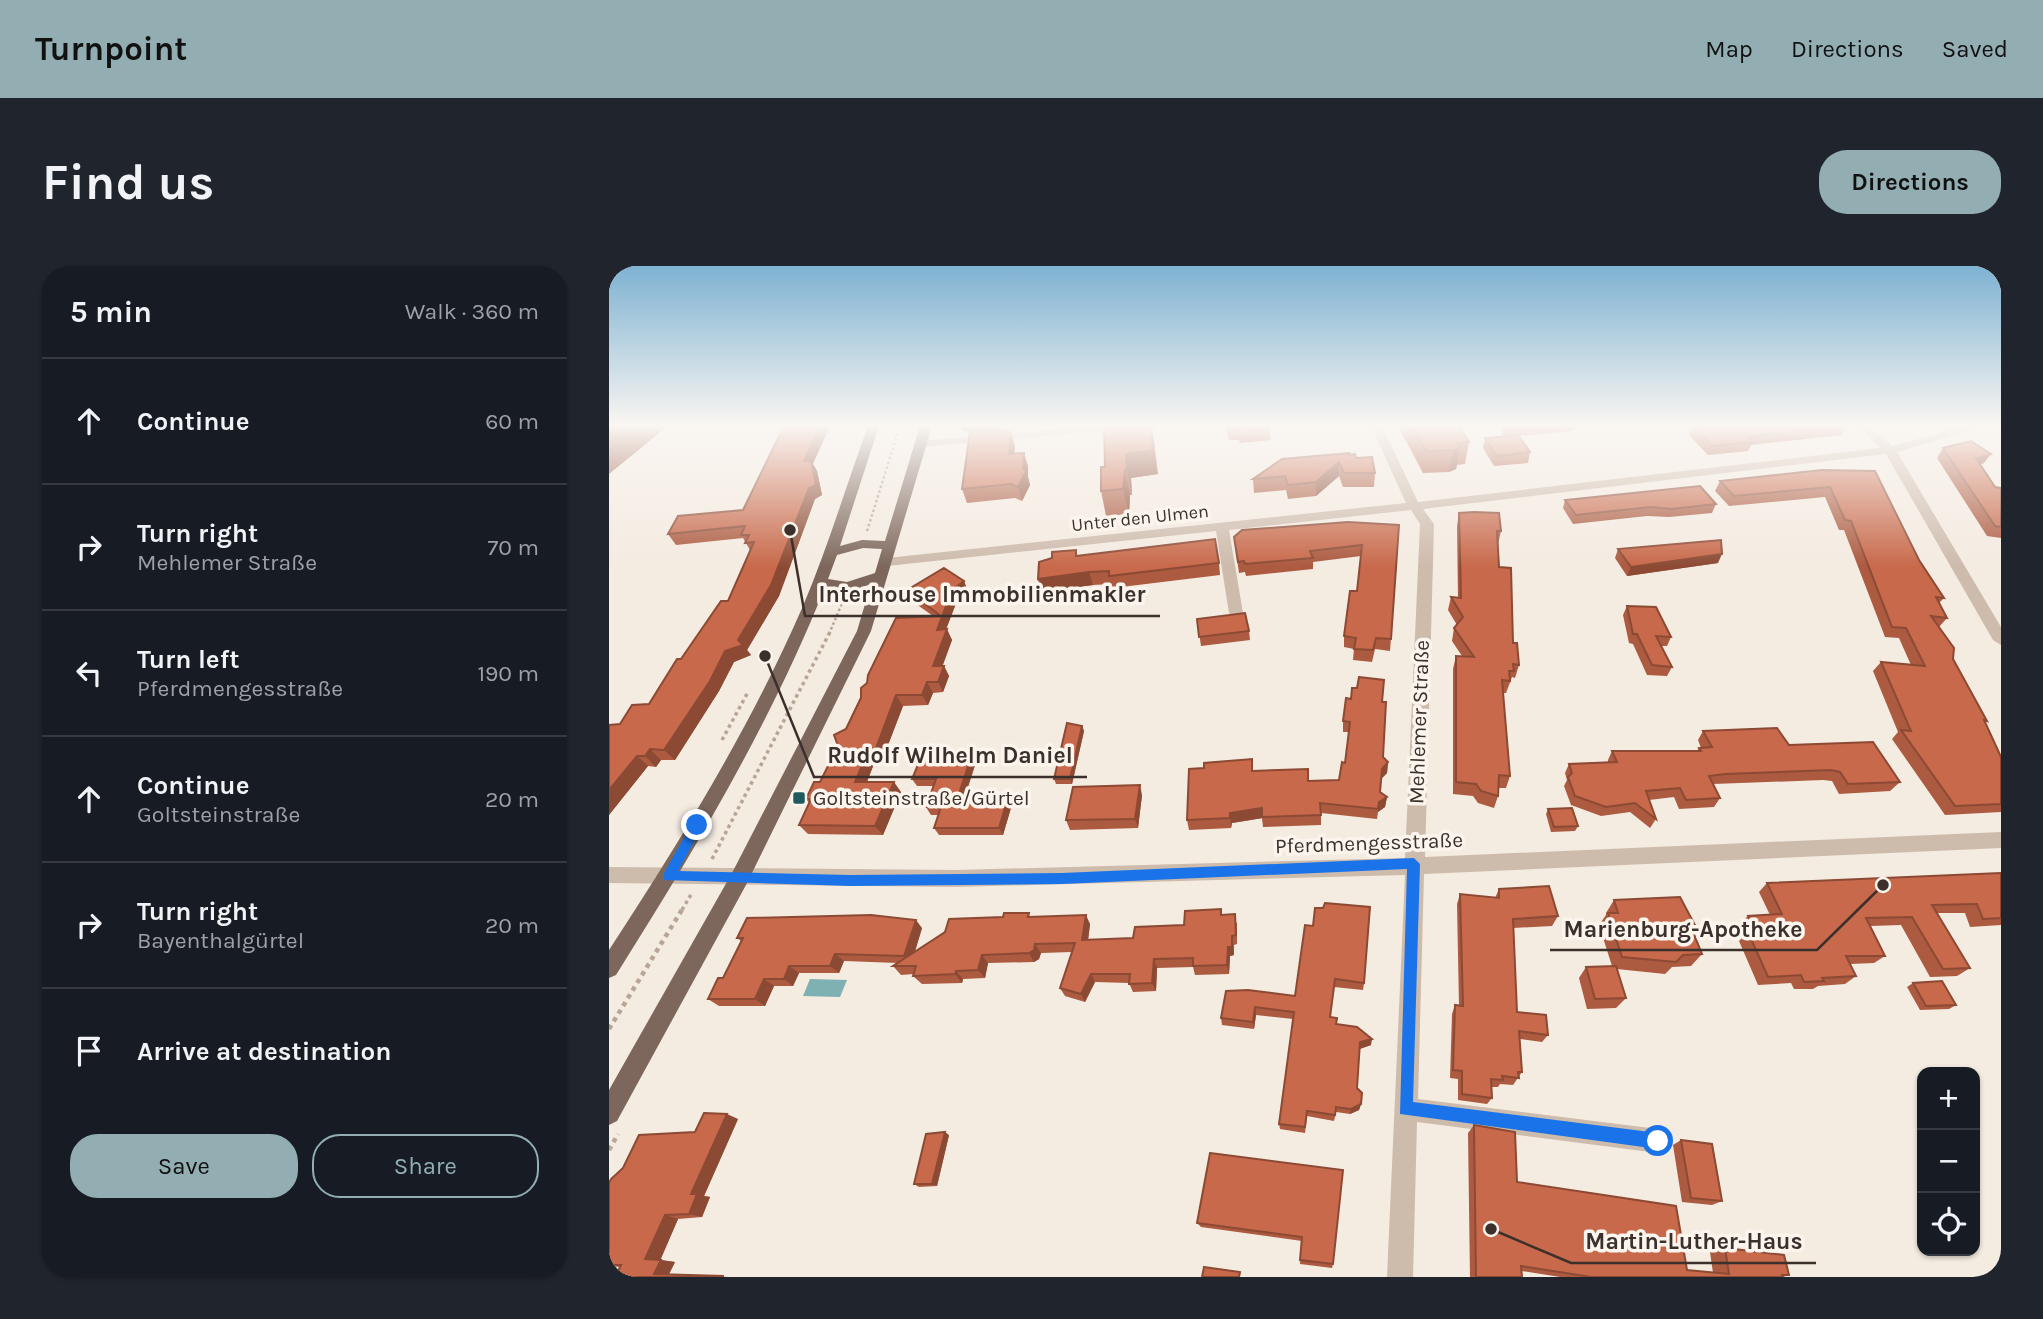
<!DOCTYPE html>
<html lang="en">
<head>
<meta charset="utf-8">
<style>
	:root { --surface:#171b24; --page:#20242c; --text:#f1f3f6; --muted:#9ea1a6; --line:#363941; --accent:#92aeb2 }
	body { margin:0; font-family:Karla,sans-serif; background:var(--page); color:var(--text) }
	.controls { position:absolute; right:21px; bottom:21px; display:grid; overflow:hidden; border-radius:14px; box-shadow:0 2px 5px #0004 }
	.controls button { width:63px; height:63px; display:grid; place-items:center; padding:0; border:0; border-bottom:2px solid var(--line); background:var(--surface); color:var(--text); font:35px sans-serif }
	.stop { position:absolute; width:21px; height:21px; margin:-16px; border:5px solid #1a73e8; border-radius:50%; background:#fff }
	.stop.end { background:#1a73e8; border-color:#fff; box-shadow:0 2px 7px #0008 }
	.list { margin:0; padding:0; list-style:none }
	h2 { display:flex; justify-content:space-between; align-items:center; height:91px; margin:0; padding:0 28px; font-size:30px }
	h2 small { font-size:23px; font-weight:400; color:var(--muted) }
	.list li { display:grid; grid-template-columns:46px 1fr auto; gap:21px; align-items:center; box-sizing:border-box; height:126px; padding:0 28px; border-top:2px solid var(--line) }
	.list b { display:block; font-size:26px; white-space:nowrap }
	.list p { margin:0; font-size:23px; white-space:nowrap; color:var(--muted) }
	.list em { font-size:23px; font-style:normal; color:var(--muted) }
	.actions { display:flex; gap:14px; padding:21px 28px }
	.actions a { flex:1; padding:16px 0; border:2px solid var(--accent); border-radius:28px; text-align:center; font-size:24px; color:var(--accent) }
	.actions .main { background:var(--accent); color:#111 }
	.icon { flex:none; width:38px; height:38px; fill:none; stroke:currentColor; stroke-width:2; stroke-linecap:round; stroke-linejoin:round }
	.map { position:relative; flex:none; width:1392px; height:1011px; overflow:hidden; border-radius:28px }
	header { display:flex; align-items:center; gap:42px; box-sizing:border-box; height:98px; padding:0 35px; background:var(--accent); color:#111 }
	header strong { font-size:33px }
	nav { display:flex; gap:38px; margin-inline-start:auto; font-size:24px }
	.intro { display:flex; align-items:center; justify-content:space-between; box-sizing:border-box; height:168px; padding:0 42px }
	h1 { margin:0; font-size:49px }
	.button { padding:18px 32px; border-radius:28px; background:var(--accent); color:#111; font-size:24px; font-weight:700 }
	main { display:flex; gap:42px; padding:0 42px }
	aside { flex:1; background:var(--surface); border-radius:28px; box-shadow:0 2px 5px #0004 }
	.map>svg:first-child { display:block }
	.water { fill:#7fb0b2 }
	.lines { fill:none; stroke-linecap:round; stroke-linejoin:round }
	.path-far2 { stroke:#b9a596; stroke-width:2.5; stroke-dasharray:2.5 2.5; stroke-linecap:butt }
	.path-far1 { stroke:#b9a596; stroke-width:3.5; stroke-dasharray:3.5 3.5; stroke-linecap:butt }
	.path { stroke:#b9a596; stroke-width:4.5; stroke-dasharray:4.5 4.5; stroke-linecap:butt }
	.minor { fill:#cdbbac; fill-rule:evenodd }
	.major { fill:#7d675c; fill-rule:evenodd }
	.wall { fill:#ac5a40 }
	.shaded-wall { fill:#8c4a34 }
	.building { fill:#c8694b; stroke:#8c4a34; stroke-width:2 }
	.route { fill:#1a73e8 }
	.poi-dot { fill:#1f5a5e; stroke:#fbf5ee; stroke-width:2.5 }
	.labels { text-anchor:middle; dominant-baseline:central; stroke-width:7; stroke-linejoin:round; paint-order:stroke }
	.far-street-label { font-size:18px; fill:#3b302b; stroke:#fbf5ee }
	.street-label { font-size:21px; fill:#3b302b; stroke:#fbf5ee }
	.poi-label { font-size:21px; fill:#3b302b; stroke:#fbf5ee; text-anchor:start }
	.leader { fill:none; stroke:#3b302b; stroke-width:2.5 }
	.callout-dot { fill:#3b302b; stroke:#fbf5ee; stroke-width:2.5 }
	.callout-label { font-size:23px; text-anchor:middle; font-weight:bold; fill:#3b302b; stroke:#fbf5ee; stroke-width:7; stroke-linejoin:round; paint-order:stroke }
</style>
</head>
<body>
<header>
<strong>Turnpoint</strong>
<nav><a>Map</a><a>Directions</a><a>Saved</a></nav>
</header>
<div class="intro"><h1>Find us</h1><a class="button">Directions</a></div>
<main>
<aside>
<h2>5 min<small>Walk · 360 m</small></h2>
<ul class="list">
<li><svg class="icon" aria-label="ahead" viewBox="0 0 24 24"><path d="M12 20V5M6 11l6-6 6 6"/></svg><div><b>Continue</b></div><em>60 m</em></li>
<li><svg class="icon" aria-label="right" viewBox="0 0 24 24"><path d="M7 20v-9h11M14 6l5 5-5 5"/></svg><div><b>Turn right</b><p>Mehlemer Straße</p></div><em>70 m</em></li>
<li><svg class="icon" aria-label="left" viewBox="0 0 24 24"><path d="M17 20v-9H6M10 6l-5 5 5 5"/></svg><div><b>Turn left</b><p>Pferdmengesstraße</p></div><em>190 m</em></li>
<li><svg class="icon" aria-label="ahead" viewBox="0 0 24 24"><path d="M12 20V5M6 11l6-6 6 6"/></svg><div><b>Continue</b><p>Goltsteinstraße</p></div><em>20 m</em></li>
<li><svg class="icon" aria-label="right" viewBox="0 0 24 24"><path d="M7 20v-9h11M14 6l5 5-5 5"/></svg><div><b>Turn right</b><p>Bayenthalgürtel</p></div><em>20 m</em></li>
<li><svg class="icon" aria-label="arrive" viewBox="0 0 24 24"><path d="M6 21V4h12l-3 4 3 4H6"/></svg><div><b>Arrive at destination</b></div></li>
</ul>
<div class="actions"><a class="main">Save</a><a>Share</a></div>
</aside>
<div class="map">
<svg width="1392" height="1011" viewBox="0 0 1392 1011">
	<rect width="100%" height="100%" fill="#f4ebe1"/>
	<!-- water -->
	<path class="water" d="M201,713L238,714L231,731L194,730Z"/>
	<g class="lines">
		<!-- path-far2 -->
		<path class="path-far2" d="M258,265L291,160
			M220,368L234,335"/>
		<!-- path-far1 -->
		<path class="path-far1" d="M113,474L139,426
			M103,593L221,366
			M73,644L83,627"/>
		<!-- path -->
		<path class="path" d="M0,763L74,642
			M0,884L9,868"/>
		<!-- minor -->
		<path class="minor" d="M487,160L493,161V165L312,181L306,178L312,175Z
			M762,160H773L809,236L1271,182L1249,160H1260L1283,180L1358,160H1376L1288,186L1392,361V379L1384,374L1277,188L814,243L825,258L816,591L1392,566V582L815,608L809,833L1049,863L1058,866L1061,875L1058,884L1049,887L808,856L804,1011H778L796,609L348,621L0,617V601L348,604L796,592L811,258L802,244L620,264L634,347L627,352L620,347L607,265L278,300L271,296L278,292L797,237Z"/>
		<!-- major -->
		<path class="major" d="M259,160H270L231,280L253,274L276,275L311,160H323L262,365L137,619L8,855L0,859V824L123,607L248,365L262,318L239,326L216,321C162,457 85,585 7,709L0,712V684C72,574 142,460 194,340C219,281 237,220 259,160ZM254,282L273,283L266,307L238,316L219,313L228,289Z"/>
	</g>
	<!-- wall -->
	<path class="wall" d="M352,160H390V163L406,180L405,188L419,200V211L421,219L413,235L406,232L358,237L353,223L367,165H354Z
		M617,160H660L662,174L631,177L630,174H620Z
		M789,160H850L860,176L856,198L848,199L847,203L840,206L814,207Z
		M893,160H967L965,165L910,170L921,186L919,197L885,200L874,182L876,172L894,170Z
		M1084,160H1238L1233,169L1142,179L1139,185L1099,189L1080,169Z
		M1334,182L1375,197L1371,198L1386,221L1392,222V272L1378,270L1328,192Z
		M740,189L747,192L766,207L765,221H734L730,210L707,230L679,233L677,224L645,227L644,213Z
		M204,198L208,205L213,229L206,233L170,330L138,384L142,389L125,396L110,425L66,494H52L47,501L39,500L0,549V459L11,458L40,438L72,393L119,335L141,284L134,272L67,279L59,268L134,244Z
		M492,201L549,208L522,212L523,229H521L520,248L497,250L492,225Z
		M1213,204L1310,294L1335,332L1330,337L1338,352L1330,361L1344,393L1378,455L1376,457L1392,491V546L1336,549L1283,473L1289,466L1264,405L1272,396L1302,399L1290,372L1276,371L1235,264H1230L1216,231L1120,240L1106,225L1111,215Z
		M956,234L1107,238L1103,247L1060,251L1038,250L964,258L954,242Z
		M850,247L892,265L889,278L890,301L904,377L910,399L906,412L903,411L897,427H894L901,510L897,522H890L889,530L885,542L869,537L864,530L844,528V403L847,390H853L843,375L845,362L848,359L839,344L842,331L849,332L848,260Z
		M790,259L781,385L766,383L763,396L744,394L745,383L735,381V370L748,325L752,290L704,296V303L637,310L636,306L630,307L625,271Z
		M1009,283L1109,297L1018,310L1006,292Z
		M468,289L610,297L611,309L504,322L502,318L484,319L433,326L429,313Z
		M355,315L359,326L345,337L346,340L337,363L343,374L333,400H335L340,410L334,426L324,427L319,439L294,440L274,492L266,495L258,516L292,526L274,569L199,568L190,559L200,537L197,533L211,516L258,417L324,350L303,335L298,324Z
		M1018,340L1062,371L1058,380H1052L1063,401L1058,410L1038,409L1024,378L1020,377L1014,349Z
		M588,353L640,365L641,374L592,380Z
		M773,436L774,491L779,496L778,507L772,513L771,526L778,531L776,541L769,546L768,553L712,547V559L654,561L653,552L623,557L622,562L580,564L578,554L595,502L644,505L699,515L730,514L736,497L740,466H734V455Z
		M473,460L475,465L463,518H447L445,513Z
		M1094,465L1180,479L1291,516L1281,525L1230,528L1223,515L1214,514L1104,518L1111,532L1105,541L1070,543L1065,531L1040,534L1047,553L1041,562L1021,546L992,550L962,539L955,520L958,514L956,507L960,498L999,497V494L1003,485H1088L1090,482H1092L1089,474Z
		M367,496L357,528H400L404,535L394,569H330L325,562L330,549H322L317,541L325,520H308L303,513Z
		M533,529L529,562L461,564L457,554Z
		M939,543L969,560L966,565L942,566L937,548Z
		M1392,607V659L1361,661L1356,647H1328L1361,702L1348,710L1321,711L1292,659L1261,660L1276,690L1265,697L1241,698L1247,710L1236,718L1209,720L1204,723H1185L1182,717L1149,719L1130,675L1135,670L1130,658L1139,650L1161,649L1150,626L1158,617Z
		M890,623L949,650L943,660L904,662L908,746L939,769L933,776L911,773L913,806L904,819L891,818L889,821H883V832L878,838L849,834V813L841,812L843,748L846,739L850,740L848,638L851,628L886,632Z
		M1005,634L1085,667L1093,688L1082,700L1063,701L1056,708L1008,703L1017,732L1007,742L978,743L970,712L977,701L1003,700L990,659L997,649V647Z
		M612,643L613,649L628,657V678L625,679V689L621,690L620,708L586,709L584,701L548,702L547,725L524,726L520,717L486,716L476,736L456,730L451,722L463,686L432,687L430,693L425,696L379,697L376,712L354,713L353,717L313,718L304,710L305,708L292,709L284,700L289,697L235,695L230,707H190L184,720H165L156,740H110L99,733L114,712L132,675L128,672L313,662L306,686L422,650L481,658L479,674L524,672L575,659Z
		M696,659L755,717L754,724L725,721L721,751L727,758L762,779L751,783L748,822L752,838L750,844L741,848L727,846L725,855L698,850L696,867L671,863L670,858L684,753L647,749L645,763L613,759L612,752L686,730Z
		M1304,717L1347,739L1340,743L1311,744L1298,721Z
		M129,853L95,930L101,931L93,951L69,953L51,994L66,996L60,1008L120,1011H6L11,1001L0,1000V917L86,866Z
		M865,859L908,916L1078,1004L1104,1007L1101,986L1116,982L1180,1009L1174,1011H951L913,1005V1011H861L859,867Z
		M340,869L328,920L310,921L305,918Z
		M1072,874L1113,935L1103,939L1073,936L1064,879Z
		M601,887L724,998L723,1002L691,998L693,975L592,961L588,957Z"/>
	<!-- shaded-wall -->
	<path class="shaded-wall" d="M4,160H59L0,208V163Z
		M211,160H221L204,198L208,205L213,229L206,233L170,330L138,384L142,389L125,396L110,425L66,494L55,484L116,385L129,374L195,195Z
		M542,160H543L549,208L522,212L523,229L518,204L517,188Z
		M402,167L406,180L404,202L400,188Z
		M851,181L847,203L840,206L844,184Z
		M415,187L419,200V211L421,219L413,235L409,221L414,202Z
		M1382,188L1375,197L1359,202L1367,192Z
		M730,196V210L707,230V216Z
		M516,204L521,229L520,248L514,223Z
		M1113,288L1109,297L1018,310L1022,301Z
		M480,306L484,319L433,326L429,313Z
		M355,315L359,326L345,337L346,340L333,374L328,364L339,327Z
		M338,363L343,374L330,410L324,400Z
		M335,400L340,410L334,426L329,416Z
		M318,416L324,427L319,439L313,429Z
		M287,429L294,440L274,492L266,495L254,526L246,516L259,485Z
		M473,460L475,465L463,518L461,513Z
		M41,483L52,494L47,501L36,490Z
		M363,488L367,496L354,535L350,528Z
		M28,490L39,500L0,549V524Z
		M779,496L778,507L771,514L773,503Z
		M285,516L292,526L274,569L266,560Z
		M531,519L533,529L529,562L526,553Z
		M400,528L404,535L394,569L390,562Z
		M778,531L776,541L769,546L770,536Z
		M653,542L654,552L623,557L622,562L621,547Z
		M477,649L481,658L478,683L473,674Z
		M307,654L313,662L302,697L295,690Z
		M623,670L625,689L621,690L620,708L618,699L619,681Z
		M426,678L432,687L430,693L425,696L420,687Z
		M226,688L235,695L230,707L221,700Z
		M373,689L379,697L376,712L369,704Z
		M545,693L548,702L547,725L543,717Z
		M180,700L190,707L184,720L175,713Z
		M347,705L354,713L353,717L346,708Z
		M482,708L486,716L476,736L472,728Z
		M155,713L165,720L156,740L146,733Z
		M646,741L647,749L645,763L644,756Z
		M763,773L762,779L750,783L751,776Z
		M752,838L750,844L741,848L742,843Z
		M118,848L129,853L95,930L101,931L93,951L80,948L82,928Z
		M336,866L340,869L328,920L323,918Z
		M56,949L69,953L51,995L36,993Z
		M52,994L66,996L59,1010L45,1008Z"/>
	<!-- building -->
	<path class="building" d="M175,160H211L195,195H202L207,219L200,222L162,319L129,374L134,379L116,385L101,415L55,484L41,483L36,490H28L0,524V459L11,458L23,439L40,438L68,393H72L112,335H119L145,276L136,277L140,269H132L136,260L59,268L69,250L134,244Z
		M495,160H542L544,184L517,188L518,204H516L514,223L492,225V201H496Z
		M618,160H660L661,164L630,167L629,163L620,164Z
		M803,160H850L860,176L849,177L851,181L844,184L817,185Z
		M896,160H928L896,162Z
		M1084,160H1238L1139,171L1144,176L1103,180Z
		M395,163L402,167L400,188L415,187L414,202L417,205L409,221L402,218L353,223L361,166Z
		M909,169L921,186L888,190L876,172Z
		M1362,175L1382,188L1367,192L1386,221L1392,222V261L1386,260L1334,182Z
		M741,187L738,189L746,188L747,192L763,191L766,207H735L730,196L707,216L679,219L676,210L644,213L673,193Z
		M1213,204L1266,205L1310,294L1335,332L1327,331L1338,352L1322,350L1345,382L1344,393L1378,455L1375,454L1392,491V538L1346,540L1292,464L1302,465L1272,396L1316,400L1297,362L1283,361L1242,255L1236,254L1221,221L1125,230L1111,215Z
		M1091,220L1107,238L1063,243L1042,241L967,249L956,234Z
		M865,246L890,247L892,265H888L890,301L902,302L904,377H908L910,399L904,398L905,405H900L901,415L893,414L901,510L890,509L889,530L872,525L867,518L847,516V390L865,391L845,362L854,351L842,331L852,332L850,247Z
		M739,256L790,259L782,373L767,372L764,384L745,383L747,372L735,370L741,325H748L753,279L701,285L704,292L636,298L635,295L629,296L625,271L633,264Z
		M606,273L610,297L500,310V305L480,306L429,313L430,296L443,292V286L467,284V290Z
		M1112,274L1113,288L1022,301L1009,283Z
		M335,302L355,315L339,327L341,329L328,364L338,363L324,400H335L329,416H318L313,429H287L267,482L259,485L246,516H285L266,560L190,559L202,533H197L205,516H211L229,480L225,469L237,463L252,432V422L258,417L259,409L287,352L332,350L298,324Z
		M1018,340L1047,341L1062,371L1047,370L1063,401L1043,399L1028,368H1024Z
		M636,347L640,365L590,371L588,353Z
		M750,411L775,414L773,436H777L774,491L779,496L773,503L771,526L778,531L770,536L769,543L711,537L712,549L653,551V542L621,547V552L578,554L580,503L595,502V497L643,493V505L699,503V515L730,514L733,496L736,497L741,456L734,455L737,432L742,433L743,422H748Z
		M458,457L473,460L461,513H445Z
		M1168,462L1180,479L1264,476L1291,516L1239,518L1231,506L1222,504L1116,508L1100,510L1111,532L1077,534L1071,522L1037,525L1047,553L1026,537L997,541L966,530L959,511L963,507L960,498L1008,496L1003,485H1092L1090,482L1103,481L1094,465Z
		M363,488L350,528H400L390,562H325L332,541H317L327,513H303L313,489Z
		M531,519L526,553L457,554L464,521Z
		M963,542L969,560L945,561L939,543Z
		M1392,607V652L1374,653L1368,638L1323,639L1361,702L1334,703L1303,651L1257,652L1276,690H1237L1247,710L1213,712L1215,715L1195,716L1192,709L1159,711L1139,666H1146L1139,650L1173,648L1158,617Z
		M940,620L949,650L904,653L908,746L937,749L939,769L910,765L913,806H909L910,812L893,810L894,814L882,813L883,832L853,828V805L844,804L846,739L854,740L851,628L890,632V623Z
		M1071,631L1088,663L1084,666L1093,688L1074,689L1067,696L1013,691L999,647H1009L1005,634Z
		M716,637L761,641L755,717L726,713L721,751L728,752L727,758L748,761L763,773L751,776L748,822L753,827L752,838L742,843L727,841L726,849L698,845L696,861L670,858L685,746L646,741L644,756L612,752L617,725L639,724L686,730L696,659L704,660L706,642H714Z
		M612,643V649L626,648L627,669L623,670V681H619L618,699L584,700V692L545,693L543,717L520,718L521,708H482L472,728L451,722L466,677L426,678L425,684L420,687L373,689L369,704L347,705L346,708L304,710L307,700H284L336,666L340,653L394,651L395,647H420L419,651L477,649L473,674L524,672L526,661L575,659L576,645Z
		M262,649L307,654L295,690L226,688L221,700H180L175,713H155L146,733H99L109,712H114L134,672H128L138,652Z
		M1007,700L1017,732L986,733L977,701Z
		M1333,715L1347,739L1317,740L1304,717Z
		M95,847L118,848L82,928H88L80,948L56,949L36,993L52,994L45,1008L114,1010V1011H6L12,999H0V917L2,913L14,902L30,869L86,866Z
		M865,859L906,866L908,916L1067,940L1078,1004L1120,1008L1116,982L1175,989L1180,1009H1173L1174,1011H982L912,1000L913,1011H867Z
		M336,866L323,918H305L317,868Z
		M1072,874L1103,878L1113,935L1082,932Z
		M601,887L734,904L724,998L691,994L693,971L588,957Z
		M595,1001L631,1006L630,1011H593Z"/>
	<!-- sky -->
	<linearGradient id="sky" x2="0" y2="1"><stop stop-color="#7eb2d2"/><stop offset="0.53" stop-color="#faf6f2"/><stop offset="1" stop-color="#faf6f2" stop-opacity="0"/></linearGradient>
	<rect width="1392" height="301" fill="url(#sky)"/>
	<!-- route -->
	<path class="route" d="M88,554L94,559L69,605L241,609L453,607L805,592L811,598L804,836L1049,867L1057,875L1049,883L791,848L798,603L453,618L241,620L55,614V607L84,556Z"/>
	<!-- markers -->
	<rect class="poi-dot" x="183" y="525" width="14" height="14" rx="3.5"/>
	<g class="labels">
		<!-- far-street labels -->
		<g class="far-street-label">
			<text transform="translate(531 252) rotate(-6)">Unter den Ulmen</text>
		</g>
		<!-- street labels -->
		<g class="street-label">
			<text transform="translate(810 456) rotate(-88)">Mehlemer Straße</text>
			<text transform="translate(760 577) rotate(-2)">Pferdmengesstraße</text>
		</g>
		<!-- poi labels -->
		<g class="poi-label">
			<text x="204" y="532">Goltsteinstraße/Gürtel</text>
		</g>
	</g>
	<!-- callouts -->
	<path class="leader" d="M181 264L196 350H551M156 390L205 511H478M1274 619L1208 684H941M882 963L962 997H1207"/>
	<g class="callout-dot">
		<circle cx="181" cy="264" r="7"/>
		<circle cx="156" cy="390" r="7"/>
		<circle cx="1274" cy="619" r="7"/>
		<circle cx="882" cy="963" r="7"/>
	</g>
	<g class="callout-label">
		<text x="373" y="336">Interhouse Immobilienmakler</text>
		<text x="341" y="497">Rudolf Wilhelm Daniel</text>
		<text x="1074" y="671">Marienburg-Apotheke</text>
		<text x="1085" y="983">Martin-Luther-Haus</text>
	</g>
</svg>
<div class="controls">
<button>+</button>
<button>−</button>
<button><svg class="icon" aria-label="locate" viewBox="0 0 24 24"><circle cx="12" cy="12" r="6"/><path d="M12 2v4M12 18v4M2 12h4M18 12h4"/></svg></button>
</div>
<div class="stop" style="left:1049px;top:875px"></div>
<div class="stop end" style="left:88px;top:559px"></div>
</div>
</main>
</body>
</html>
